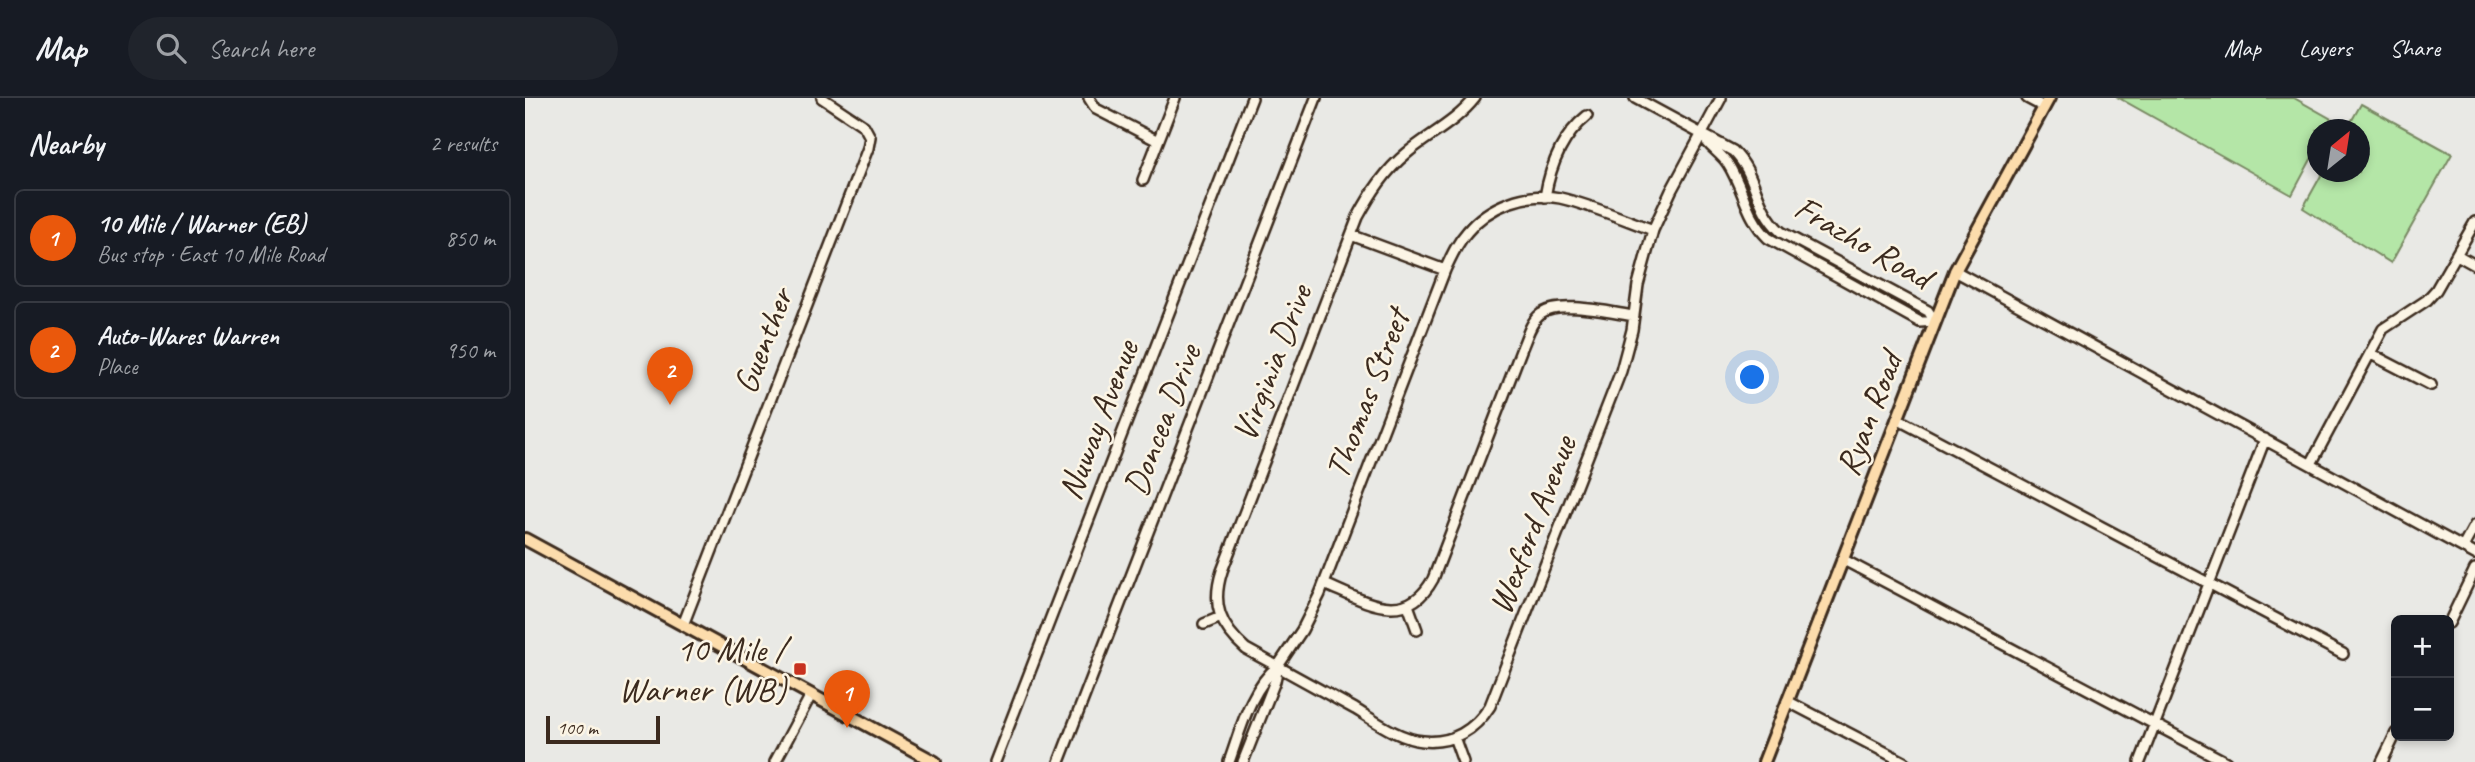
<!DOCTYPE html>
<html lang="en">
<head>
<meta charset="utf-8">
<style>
	:root { --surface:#171b24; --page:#20242c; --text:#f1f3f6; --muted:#9ea1a6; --line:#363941; --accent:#ea580c }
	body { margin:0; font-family:Caveat,sans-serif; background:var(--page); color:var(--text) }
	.controls { position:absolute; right:21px; bottom:21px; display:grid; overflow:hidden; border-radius:10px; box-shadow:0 4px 10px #0003 }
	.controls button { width:63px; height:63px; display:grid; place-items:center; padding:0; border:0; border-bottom:2px solid var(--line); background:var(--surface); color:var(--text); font:35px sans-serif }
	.compass { position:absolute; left:1782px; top:21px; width:63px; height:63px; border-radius:50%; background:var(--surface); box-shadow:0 4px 10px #0003; rotate:30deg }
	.scale { position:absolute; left:21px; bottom:18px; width:114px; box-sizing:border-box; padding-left:7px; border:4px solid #3b2a1e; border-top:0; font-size:19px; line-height:24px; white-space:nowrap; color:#3b2a1e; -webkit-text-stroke:5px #fcf5e5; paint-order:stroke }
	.you { position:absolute; left:1228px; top:280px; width:24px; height:24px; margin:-18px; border:5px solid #fff; border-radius:50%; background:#1a73e8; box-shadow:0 0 0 10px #1a73e833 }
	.badge { display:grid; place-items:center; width:46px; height:46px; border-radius:50%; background:var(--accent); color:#fff; font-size:23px; font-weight:700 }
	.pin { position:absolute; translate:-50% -58px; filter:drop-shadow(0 2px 4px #0008) }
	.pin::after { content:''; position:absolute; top:37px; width:24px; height:21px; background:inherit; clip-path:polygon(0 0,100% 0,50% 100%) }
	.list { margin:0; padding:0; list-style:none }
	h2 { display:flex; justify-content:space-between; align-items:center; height:91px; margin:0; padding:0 28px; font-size:30px }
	h2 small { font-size:23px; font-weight:400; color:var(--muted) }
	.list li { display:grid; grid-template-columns:46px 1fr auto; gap:21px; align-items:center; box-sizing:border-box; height:98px; margin:0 14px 14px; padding:0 14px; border:2px solid var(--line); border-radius:10px }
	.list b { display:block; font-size:26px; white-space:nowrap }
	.list p { margin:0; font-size:23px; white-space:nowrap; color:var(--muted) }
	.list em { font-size:23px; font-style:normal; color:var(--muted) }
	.icon { flex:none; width:38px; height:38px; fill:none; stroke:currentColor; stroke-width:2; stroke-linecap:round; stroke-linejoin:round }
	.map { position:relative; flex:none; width:1950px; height:664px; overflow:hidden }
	header { display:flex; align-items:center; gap:42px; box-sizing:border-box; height:98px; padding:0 35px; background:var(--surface); border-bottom:2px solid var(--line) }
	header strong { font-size:33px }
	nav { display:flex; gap:38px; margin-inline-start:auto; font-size:24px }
	.search { width:490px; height:63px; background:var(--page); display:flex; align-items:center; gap:18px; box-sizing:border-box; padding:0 24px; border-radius:38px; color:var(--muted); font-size:26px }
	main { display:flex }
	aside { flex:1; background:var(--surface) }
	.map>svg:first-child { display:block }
	.green { fill:#b4e6a7; stroke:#788862; stroke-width:2 }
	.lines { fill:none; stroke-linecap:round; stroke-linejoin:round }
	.minor-casing { stroke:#3b2a1e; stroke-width:14 }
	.major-casing { stroke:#3b2a1e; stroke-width:16 }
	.minor { stroke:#fcf5e5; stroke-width:9 }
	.major { stroke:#fcdcac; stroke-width:10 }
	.poi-dot { fill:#c8321e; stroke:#fcf5e5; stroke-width:2.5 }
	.labels { text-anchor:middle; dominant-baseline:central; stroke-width:5; stroke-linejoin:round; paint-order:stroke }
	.street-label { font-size:35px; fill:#3b2a1e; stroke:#fcf5e5 }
	.poi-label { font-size:35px; fill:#3b2a1e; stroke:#fcf5e5; text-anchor:end }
</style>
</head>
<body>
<header>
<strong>Map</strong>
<div class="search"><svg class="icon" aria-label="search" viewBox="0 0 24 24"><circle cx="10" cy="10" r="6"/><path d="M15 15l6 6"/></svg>Search here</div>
<nav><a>Map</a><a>Layers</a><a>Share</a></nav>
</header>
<main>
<aside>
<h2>Nearby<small>2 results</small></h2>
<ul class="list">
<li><span class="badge">1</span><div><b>10 Mile / Warner (EB)</b><p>Bus stop · East 10 Mile Road</p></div><em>850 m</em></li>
<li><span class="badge">2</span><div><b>Auto-Wares Warren</b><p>Place</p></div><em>950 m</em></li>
</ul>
</aside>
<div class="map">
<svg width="1950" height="664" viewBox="0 0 1950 664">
	<rect width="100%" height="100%" fill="#e9e9e5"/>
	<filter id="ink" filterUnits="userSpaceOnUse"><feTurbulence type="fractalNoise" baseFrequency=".0143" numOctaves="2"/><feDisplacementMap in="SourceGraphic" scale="14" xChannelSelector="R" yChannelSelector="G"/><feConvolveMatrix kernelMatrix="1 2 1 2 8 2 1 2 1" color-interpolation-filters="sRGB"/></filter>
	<g filter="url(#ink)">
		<!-- green -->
		<path class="green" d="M1594,0H1769L1808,22L1803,31L1792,32V50L1767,97Z
			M1836,6L1927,56L1866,165L1778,110L1798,74H1834V32L1822,31Z"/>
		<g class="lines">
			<!-- minor casing -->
			<g class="minor-casing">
				<path id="minor" d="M564,0L571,11L633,43
					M950,0C931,24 905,36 882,55C860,73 846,95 833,119L697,473C686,507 695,528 721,551C757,571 793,591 830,611C850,623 874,641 898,643C927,646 950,632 965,608L1096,273L1107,232L1113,187L1128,132L1146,93L1196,0
					M1110,0L1208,53C1233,77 1228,108 1256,134L1403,213L1410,223
					M1502,0L1519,9
					M1177,36C1183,49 1195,54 1203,66C1219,91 1221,119 1243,140L1395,224L1410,223
					M618,82L650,0
					M1020,99C1025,69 1037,38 1062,18
					M826,137L920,172
					M1932,157L1950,167
					M1430,173L1950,456
					M1846,256L1906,287
					M1372,321L1818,556
					M1786,366L1858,231L1902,202L1911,192L1950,124
					M1938,449L1950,427
					M1317,461L1701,664
					M799,486C838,502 881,531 908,481L997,250C1002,239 1006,223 1016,216C1034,202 1087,215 1109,218
					M883,507L892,532
					M1924,525L1950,471
					M679,526L696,519
					M158,527L343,50L345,39L339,28L297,0
					M1262,603L1379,664
					M929,639L938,664
					M250,664L286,597
					M470,664L727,0
					M534,664L791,0
					M704,664C716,631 725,591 753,568
					M718,664L750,583L753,568L777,532L795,496L920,172C926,159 932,145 942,134C963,108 1002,93 1035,100C1066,107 1098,121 1128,132
					M1615,664L1740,341
					M1857,664L1871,635"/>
			</g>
			<!-- major casing -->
			<g class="major-casing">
				<path id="major" d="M0,441L410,664
					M1239,664L1430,173L1524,0"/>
			</g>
			<!-- minor -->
			<use href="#minor" class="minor"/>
			<!-- major -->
			<use href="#major" class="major"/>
		</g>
	</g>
	<!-- markers -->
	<rect class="poi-dot" x="268" y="564" width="14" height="14" rx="3.5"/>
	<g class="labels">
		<!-- street labels -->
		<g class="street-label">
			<text transform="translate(1338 144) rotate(30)">Frazho Road</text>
			<text transform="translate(238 243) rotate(-69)">Guenther</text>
			<text transform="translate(747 265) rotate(-69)">Virginia Drive</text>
			<text transform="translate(842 296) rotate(-69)">Thomas Street</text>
			<text transform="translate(1344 316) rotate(-69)">Ryan Road</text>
			<text transform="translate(573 322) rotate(-69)">Nuway Avenue</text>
			<text transform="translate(637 322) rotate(-69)">Doncea Drive</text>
			<text transform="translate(1007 427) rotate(-69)">Wexford Avenue</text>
		</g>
		<!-- poi labels -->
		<g class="poi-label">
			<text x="261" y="551">10 Mile /<tspan x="261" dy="40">Warner (WB)</tspan></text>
		</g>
	</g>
</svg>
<div class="controls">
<button>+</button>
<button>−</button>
</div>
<svg class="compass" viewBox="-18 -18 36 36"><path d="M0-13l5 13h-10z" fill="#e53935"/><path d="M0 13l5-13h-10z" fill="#9ea1a6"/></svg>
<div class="scale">100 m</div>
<div class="you"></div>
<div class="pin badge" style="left:322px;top:630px">1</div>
<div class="pin badge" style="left:145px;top:307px">2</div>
</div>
</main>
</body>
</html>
